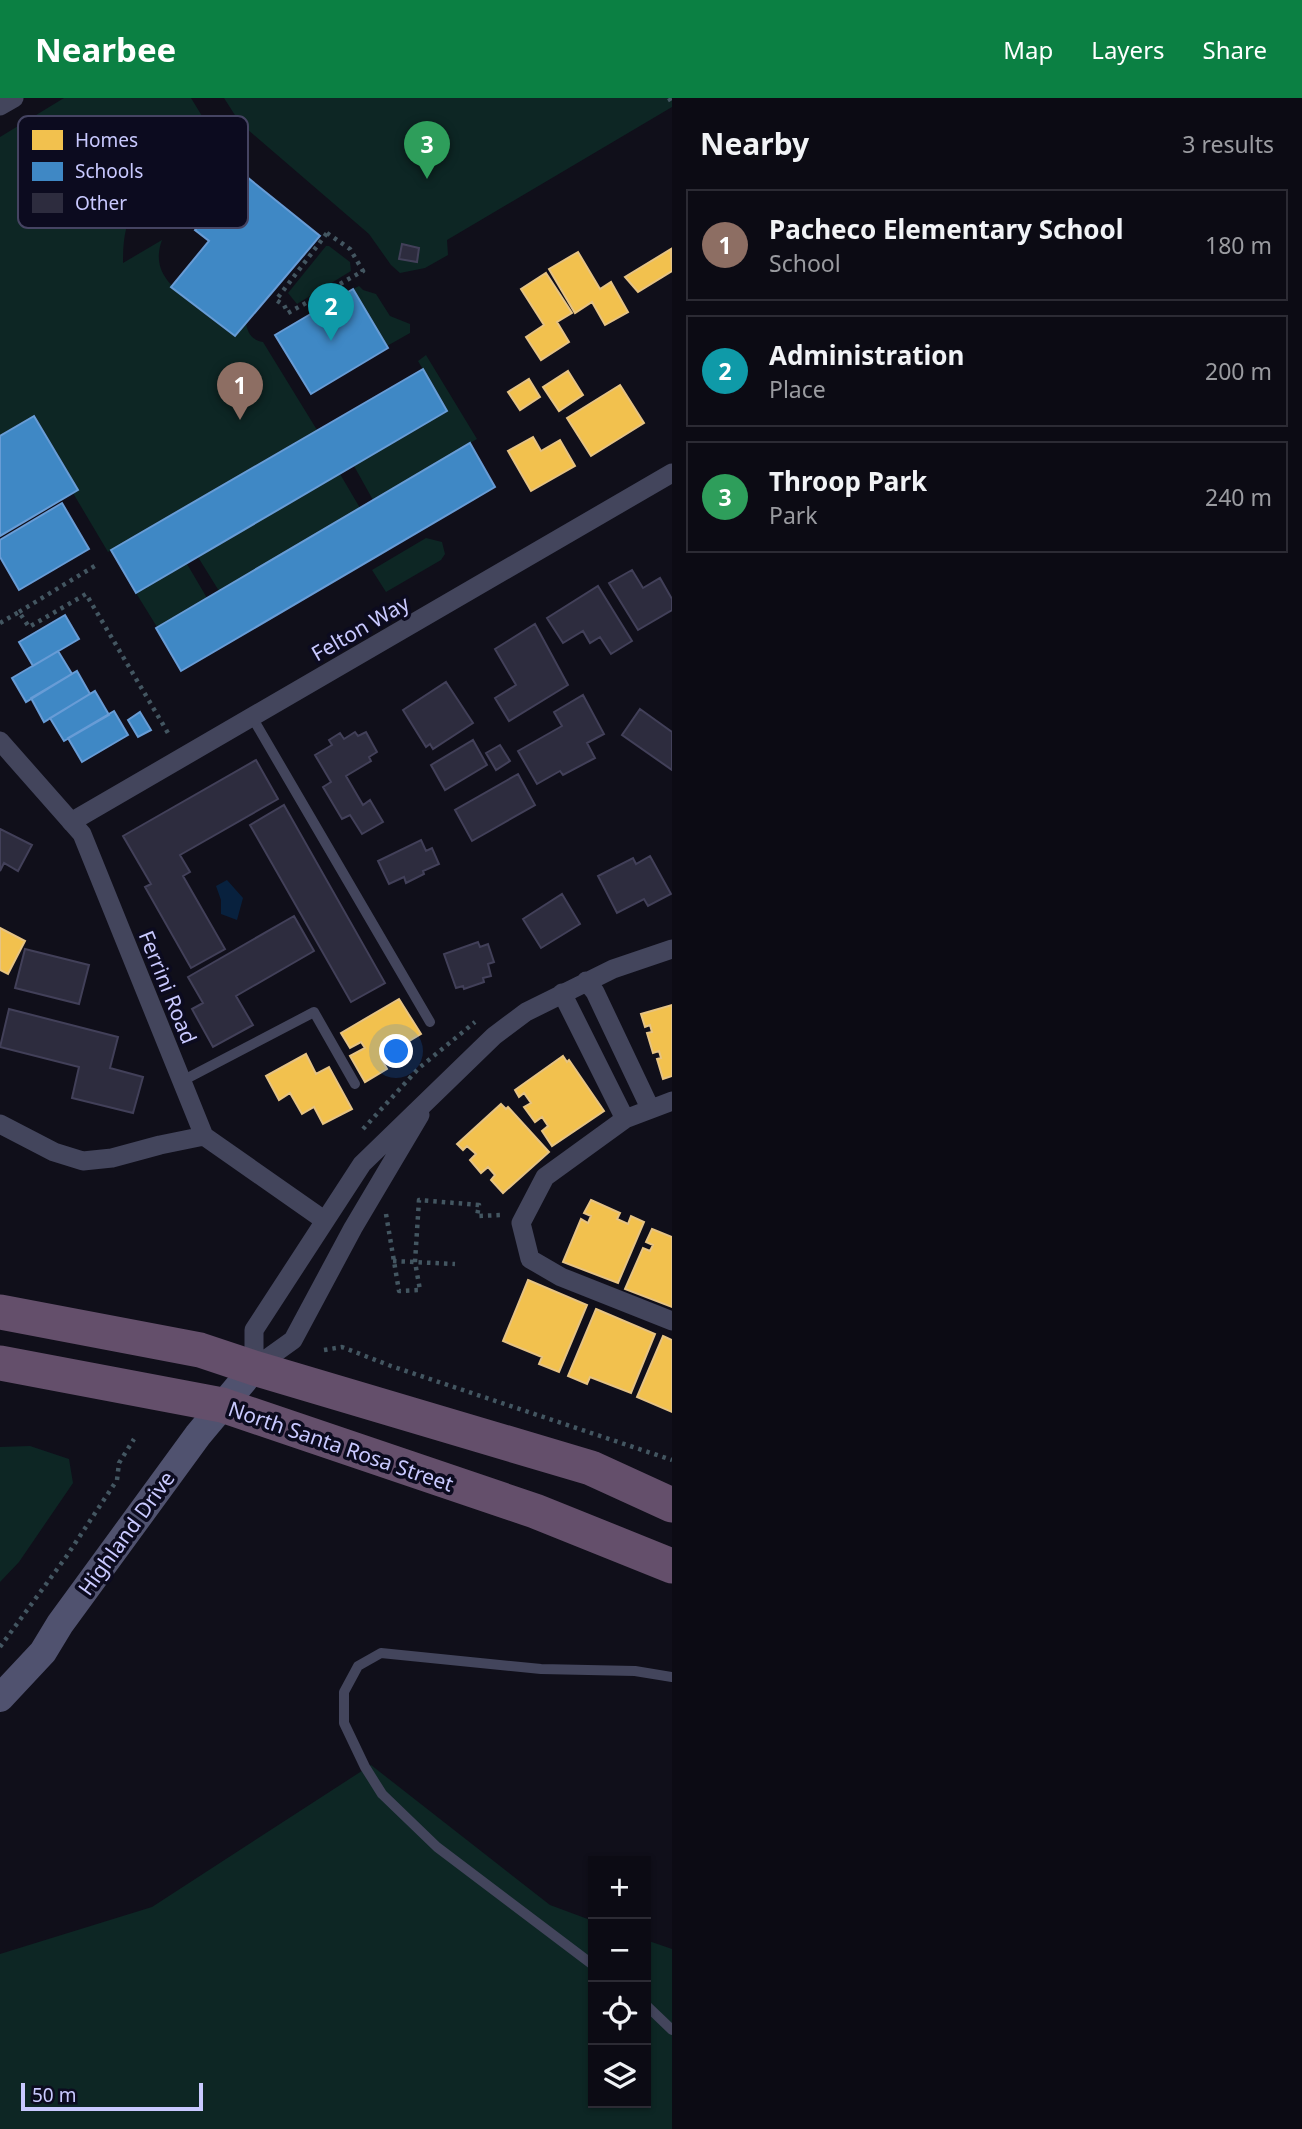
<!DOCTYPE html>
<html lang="en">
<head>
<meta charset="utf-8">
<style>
	:root { --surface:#0c0b14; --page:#15141d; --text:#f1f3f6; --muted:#9a9ba0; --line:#2c2b34; --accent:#0b8043 }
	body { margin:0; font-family:"Noto Sans",sans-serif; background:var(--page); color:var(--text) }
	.controls { position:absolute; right:21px; bottom:21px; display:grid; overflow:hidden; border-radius:0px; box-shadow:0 2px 5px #0004 }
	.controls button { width:63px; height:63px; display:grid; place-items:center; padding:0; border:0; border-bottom:2px solid var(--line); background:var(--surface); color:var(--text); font:35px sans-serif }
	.scale { position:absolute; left:21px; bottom:18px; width:182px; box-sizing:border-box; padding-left:7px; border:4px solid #c9c9ff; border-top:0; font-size:19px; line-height:24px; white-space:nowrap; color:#c9c9ff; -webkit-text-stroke:5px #0c0b1f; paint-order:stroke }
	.you { position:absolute; left:397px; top:954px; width:24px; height:24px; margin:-18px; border:5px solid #fff; border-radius:50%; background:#1a73e8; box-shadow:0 0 0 10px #1a73e833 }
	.badge { display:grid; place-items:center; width:46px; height:46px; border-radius:50%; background:var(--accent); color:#fff; font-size:23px; font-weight:700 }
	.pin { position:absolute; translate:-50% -58px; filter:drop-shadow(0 2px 4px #0008) }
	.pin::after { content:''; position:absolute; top:37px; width:24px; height:21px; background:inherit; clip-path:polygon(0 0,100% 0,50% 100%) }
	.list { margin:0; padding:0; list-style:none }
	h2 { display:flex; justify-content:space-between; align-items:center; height:91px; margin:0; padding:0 28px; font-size:30px }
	h2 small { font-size:23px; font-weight:400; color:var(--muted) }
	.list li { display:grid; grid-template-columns:46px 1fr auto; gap:21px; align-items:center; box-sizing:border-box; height:112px; margin:0 14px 14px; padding:0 14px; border:2px solid var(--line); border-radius:0px }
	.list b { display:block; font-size:26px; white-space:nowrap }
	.list p { margin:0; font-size:23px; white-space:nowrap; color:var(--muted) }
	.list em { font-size:23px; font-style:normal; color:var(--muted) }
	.icon { flex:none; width:38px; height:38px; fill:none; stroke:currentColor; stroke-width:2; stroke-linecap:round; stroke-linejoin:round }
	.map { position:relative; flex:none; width:672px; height:2031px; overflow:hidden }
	header { display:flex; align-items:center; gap:42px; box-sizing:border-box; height:98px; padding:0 35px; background:var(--accent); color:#fff }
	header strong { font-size:33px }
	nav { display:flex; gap:38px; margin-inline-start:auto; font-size:24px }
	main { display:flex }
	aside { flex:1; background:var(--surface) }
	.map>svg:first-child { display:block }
	.green { fill:#0d2624 }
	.water { fill:#08213e }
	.homes { fill:#f2c14e; stroke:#e6c383; stroke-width:2 }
	.schools { fill:#3f88c5; stroke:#689cd6; stroke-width:2 }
	.building { fill:#2d2c3e; stroke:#424059; stroke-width:2 }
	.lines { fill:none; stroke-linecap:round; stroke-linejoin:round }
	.path { stroke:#435661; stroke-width:4.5; stroke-dasharray:3.5 5; stroke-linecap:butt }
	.lane { stroke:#43455c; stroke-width:10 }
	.street { stroke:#43455c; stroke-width:19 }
	.secondary { stroke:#50526f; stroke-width:28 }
	.highway { stroke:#644f6b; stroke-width:35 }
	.labels { text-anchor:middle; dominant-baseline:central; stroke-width:7; stroke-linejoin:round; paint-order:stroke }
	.street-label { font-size:21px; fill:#c9c9ff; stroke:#0c0b1f }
	.key { fill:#0c0b1f; stroke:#454462; stroke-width:2 }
	.key-label { font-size:19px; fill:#c9c9ff }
</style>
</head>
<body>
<header>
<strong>Nearbee</strong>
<nav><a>Map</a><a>Layers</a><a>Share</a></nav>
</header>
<main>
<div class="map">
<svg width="672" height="2031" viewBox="0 0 672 2031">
	<rect width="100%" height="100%" fill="#100f1a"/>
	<!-- green -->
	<path class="green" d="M64,0H191L202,18L137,104C125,125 123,142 123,165L162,142C150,175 174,191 197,208C203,213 212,222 219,225C226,227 239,224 246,224C247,235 252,242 263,244L317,332L108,454L73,395L78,391L35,318L0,338V39Z
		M224,0H672V9L447,142L448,157L425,170L400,175L391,167L369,136L240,25Z
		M326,148H329L350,164L351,173L297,206L288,195Z
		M359,188L363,192L376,196L390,218L410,226V235L387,248L353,191Z
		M426,257L477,341L373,402L354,368L447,313L418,263Z
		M340,376L360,410L219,493L198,459Z
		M426,440L442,444L445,456L441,462L386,494L372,472Z
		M187,466L207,500L157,529L136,495Z
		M30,1348L69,1361L73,1385L19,1464L0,1484V1349Z
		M371,1667L550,1807L593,1823V2005H646V1842L672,1851V2031H0V1856L152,1809Z"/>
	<!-- water -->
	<path class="water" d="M227,782L243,800L237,822L221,816V802L216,788Z"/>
	<!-- homes -->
	<path class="homes" d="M671,151L672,173L638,194L625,179Z
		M578,154L600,191L611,184L628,214L605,227L592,204L575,215L549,171Z
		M546,175L572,215L557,224L569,244L541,262L526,239L544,227L521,191Z
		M568,273L583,297L559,313L543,289Z
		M529,281L540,299L520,312L508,294Z
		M620,287L644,325L591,358L567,320Z
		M533,339L541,353L560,342L575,368L531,393L508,353Z
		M0,830L25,843L8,876L0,872Z
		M399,901L421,936L381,960L387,971L365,984L350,958L365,950L361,944L350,950L341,935Z
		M672,907V978L663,981L657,961L661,960L659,953L653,955L647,935L652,934L650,927L645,929L641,916Z
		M306,956L316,976L329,969L352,1011L323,1026L314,1009L302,1016L290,995L279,1002L266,978Z
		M563,958L567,964L569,962L604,1013L552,1048L542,1033L548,1028L542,1019L535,1024L524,1009L531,1005L524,995L519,999L515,992Z
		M501,1006L506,1011L508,1009L549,1054L503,1095L491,1082L495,1077L488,1069L481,1075L470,1062L476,1056L467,1048L463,1052L457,1046Z
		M591,1102L620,1115L617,1121L628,1126L631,1118L644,1124L618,1185L563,1164L581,1121L588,1125L591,1118L584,1115Z
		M652,1131L672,1139V1209L625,1191L643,1150L650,1153L653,1147L646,1144Z
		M528,1182L587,1207L559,1274L539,1266L542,1259L503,1243Z
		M596,1211L655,1236L631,1295L590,1279L587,1286L568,1278Z
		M663,1238L672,1242V1314L637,1299Z"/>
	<!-- schools -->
	<path class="schools" d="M204,72L228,92L242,75L320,138L235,238L171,189L209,143L195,132L202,124L176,107Z
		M353,191L388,250L311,296L275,237Z
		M423,271L447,313L136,495L111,452Z
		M34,318L78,392L0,438V338Z
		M470,345L495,389L181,573L156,530Z
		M62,405L89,451L19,492L0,459V442Z
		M65,517L79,541L33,568L19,544Z
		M58,553L72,576L26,604L12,580Z
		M77,573L90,596L44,624L31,600Z
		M95,593L109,617L64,643L50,620Z
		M114,613L128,637L82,664L68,640Z
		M140,614L151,632L138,639L128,622Z"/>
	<!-- building -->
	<path class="building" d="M402,146L419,150L417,164L399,161Z
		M632,472L643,490L660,480L672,501V512L638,532L609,485Z
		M598,488L632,543L611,556L600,539L590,545L583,533L563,545L547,520Z
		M535,526L568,587L509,623L495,600L516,587L495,551Z
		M446,584L473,625L433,651L430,646L426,649L403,612Z
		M583,597L604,636L587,645L595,660L563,677L560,673L537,686L518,653L562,628L554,614Z
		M640,611L672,634V672L622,637Z
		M355,634L358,638L366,634L377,654L369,659L371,663L346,678L363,707L370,702L383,724L362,736L350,717L342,721L323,689L331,684L315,657L332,647L329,642L340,635L344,641Z
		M473,642L487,667L445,692L431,667Z
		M500,647L510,663L496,672L486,655Z
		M256,662L278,701L180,757L190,774L183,778L225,851L191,870L145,789L151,786L123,738Z
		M518,676L535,707L472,743L455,712Z
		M284,707L385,885L351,904L250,727Z
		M0,731L32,747L18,773L4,765L0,773Z
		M421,742L426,753L432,750L439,766L423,773L424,776L406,785L404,779L389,786L378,763Z
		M650,758L671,796L648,808L644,801L617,815L598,778L633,760L636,766Z
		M562,796L580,826L541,850L523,821Z
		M294,818L314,853L236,898L253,927L213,949L192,911L203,905L188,879Z
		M478,844L480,849L488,846L494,864L488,866L491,878L483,880L484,884L464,891L463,888L456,890L444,856Z
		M25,851L89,867L79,906L15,890Z
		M9,911L118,939L110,970L143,979L133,1015L72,1000L79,969L0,949Z"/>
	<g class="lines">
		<!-- path -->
		<path class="path" d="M669,0L672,5
			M327,135L350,151L363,173L288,215L284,207L276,202Z
			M19,514L98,466
			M0,525L19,514L29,529L86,496L168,635
			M363,1031L419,970L475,924
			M386,1116L399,1193L420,1192L415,1164L419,1102L479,1107L477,1118L501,1117
			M393,1163L455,1166
			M324,1252L342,1249L391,1268L672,1362
			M0,1549L66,1459L117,1382L119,1365L134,1341"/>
		<!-- lane -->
		<path class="lane" d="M252,619L430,924
			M182,983L314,914L355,986
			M593,1867L437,1749L382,1696L365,1669L344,1625V1594L358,1568L381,1555L541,1571L635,1573L672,1579
			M646,1907L672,1932"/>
		<!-- street -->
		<path class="street" d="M0,8L14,0
			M0,643L82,736L204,1038L324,1122
			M71,724L672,375
			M586,883L595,894L650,1010
			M562,895L625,1021
			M672,1003L625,1021L545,1079L521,1125L530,1161L561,1179L672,1223
			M0,1026L54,1054L83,1063L112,1060L160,1047L204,1038
			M254,1270V1232L362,1066L494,938L526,914L613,871L672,851
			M254,1270L293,1242L353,1130L420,1017"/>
		<!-- secondary -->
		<path class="secondary" d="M0,1600L43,1554L60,1526L198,1337L254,1270"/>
		<!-- highway -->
		<path class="highway" d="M0,1214L200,1252L254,1270L591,1370L672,1407
			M0,1265L222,1307L535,1413L672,1468"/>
	</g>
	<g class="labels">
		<!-- street labels -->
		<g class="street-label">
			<text transform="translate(360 530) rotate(-30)">Felton Way</text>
			<text transform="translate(168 889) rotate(68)">Ferrini Road</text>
			<text transform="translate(341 1348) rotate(19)">North Santa Rosa Street</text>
			<text transform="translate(126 1435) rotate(-54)">Highland Drive</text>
		</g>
	</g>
	<!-- legend -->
	<rect x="18" y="18" width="230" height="112" rx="10" class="key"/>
	<rect x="32" y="32" width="31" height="20" fill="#f2c14e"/>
	<rect x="32" y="64" width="31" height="19" fill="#3f88c5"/>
	<rect x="32" y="95" width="31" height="20" fill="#2d2c3e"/>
	<g class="key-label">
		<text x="75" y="49">Homes</text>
		<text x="75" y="80">Schools</text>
		<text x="75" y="112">Other</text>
	</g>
</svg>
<div class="controls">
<button>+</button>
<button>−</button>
<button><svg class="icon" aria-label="locate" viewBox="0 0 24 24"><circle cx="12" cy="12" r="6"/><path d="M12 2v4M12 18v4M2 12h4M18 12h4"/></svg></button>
<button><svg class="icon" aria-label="layers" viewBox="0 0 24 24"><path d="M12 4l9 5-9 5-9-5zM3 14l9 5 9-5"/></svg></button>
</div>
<div class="scale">50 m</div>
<div class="you"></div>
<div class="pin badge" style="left:240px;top:322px;background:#8d6e63">1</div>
<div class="pin badge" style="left:331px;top:243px;background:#0f9aa8">2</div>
<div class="pin badge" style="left:427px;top:81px;background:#2e9e5b">3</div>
</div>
<aside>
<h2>Nearby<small>3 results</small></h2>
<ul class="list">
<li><span class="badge" style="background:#8d6e63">1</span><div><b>Pacheco Elementary School</b><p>School</p></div><em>180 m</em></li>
<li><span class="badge" style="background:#0f9aa8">2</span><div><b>Administration</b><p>Place</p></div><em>200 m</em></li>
<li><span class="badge" style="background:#2e9e5b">3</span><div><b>Throop Park</b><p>Park</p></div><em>240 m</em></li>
</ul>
</aside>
</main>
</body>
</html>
